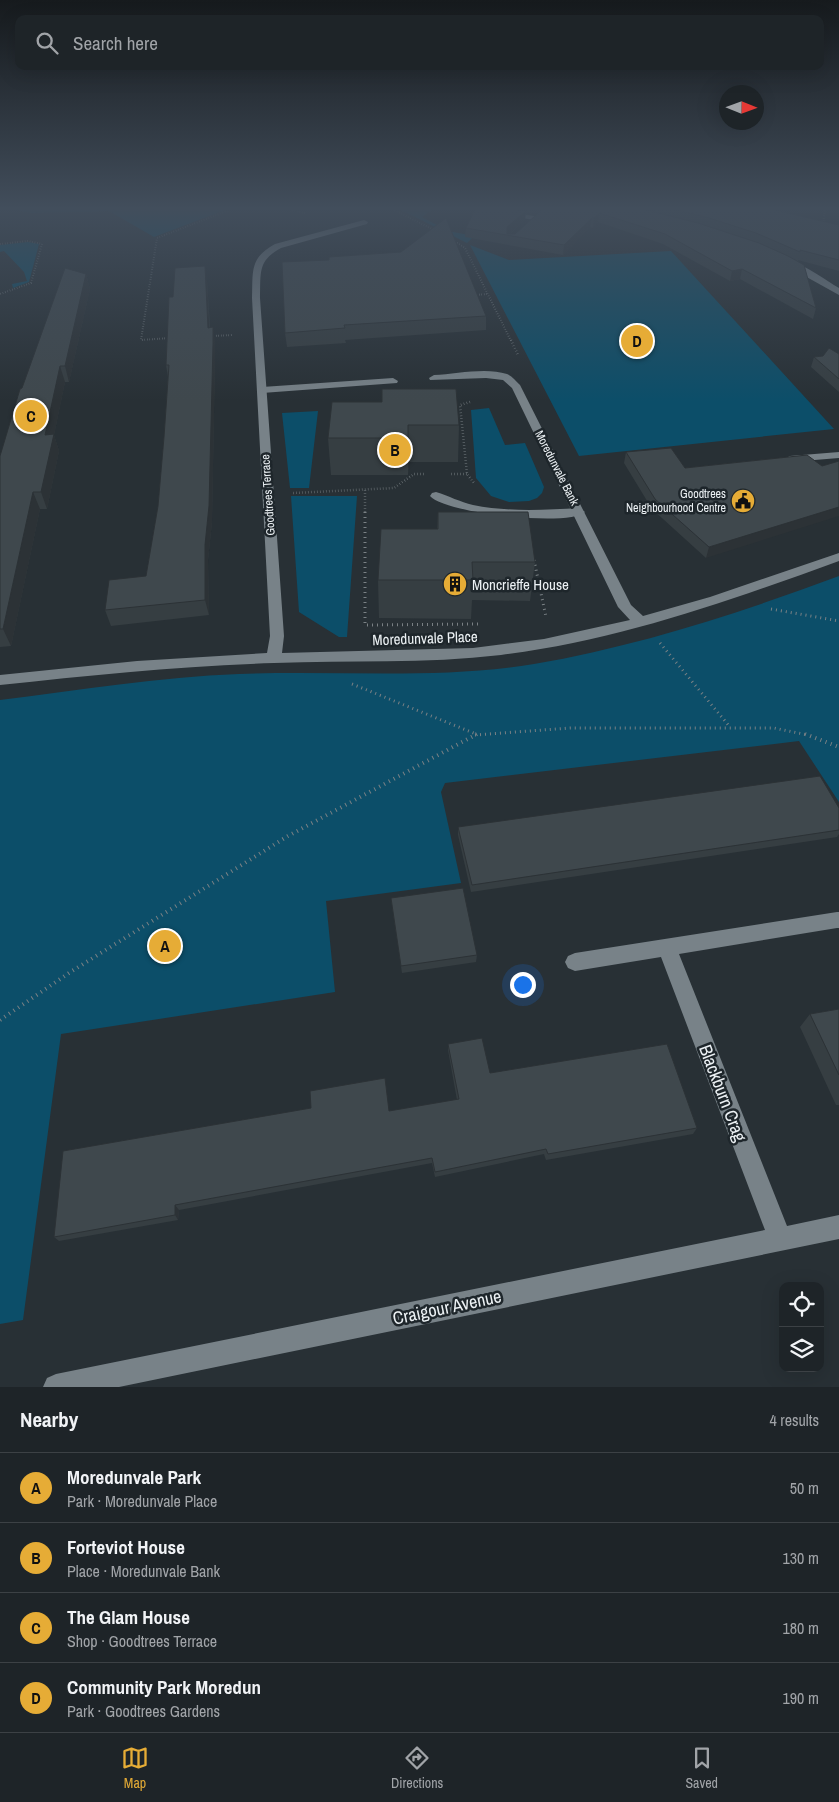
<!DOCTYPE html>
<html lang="en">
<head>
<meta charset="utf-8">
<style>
	:root { --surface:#1e2428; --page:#262c30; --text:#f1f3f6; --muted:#a1a4a8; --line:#3c4145; --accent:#e6ac36 }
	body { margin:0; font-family:"Archivo Narrow",sans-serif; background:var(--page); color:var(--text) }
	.controls { position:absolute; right:15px; bottom:15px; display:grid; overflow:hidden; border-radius:10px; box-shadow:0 5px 20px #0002 }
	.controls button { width:45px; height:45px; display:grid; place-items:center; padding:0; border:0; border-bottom:1px solid var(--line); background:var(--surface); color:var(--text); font:25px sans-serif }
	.compass { position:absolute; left:719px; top:85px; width:45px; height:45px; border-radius:50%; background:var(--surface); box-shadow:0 5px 20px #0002; rotate:91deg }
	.you { position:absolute; left:522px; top:984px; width:18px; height:18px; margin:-12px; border:4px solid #fff; border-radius:50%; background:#1a73e8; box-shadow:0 0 0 8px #1a73e833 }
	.badge { display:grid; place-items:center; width:32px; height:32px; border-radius:50%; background:var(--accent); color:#111; font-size:16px; font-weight:700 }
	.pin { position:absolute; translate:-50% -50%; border:2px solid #fff; box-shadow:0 1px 5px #0006 }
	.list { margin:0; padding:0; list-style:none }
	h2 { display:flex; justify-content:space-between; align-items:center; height:65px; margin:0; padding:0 20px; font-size:21px }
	h2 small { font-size:16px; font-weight:400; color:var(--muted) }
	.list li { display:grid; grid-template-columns:32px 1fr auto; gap:15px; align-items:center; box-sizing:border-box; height:70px; padding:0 20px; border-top:1px solid var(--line) }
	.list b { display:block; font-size:19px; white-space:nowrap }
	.list p { margin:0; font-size:16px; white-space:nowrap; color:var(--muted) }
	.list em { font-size:16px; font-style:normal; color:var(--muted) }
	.icon { flex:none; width:28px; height:28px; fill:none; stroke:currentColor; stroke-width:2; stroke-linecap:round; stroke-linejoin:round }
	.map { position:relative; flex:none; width:839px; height:1387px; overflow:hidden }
	.search { position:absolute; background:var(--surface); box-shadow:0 5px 20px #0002; left:15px; right:15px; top:15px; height:55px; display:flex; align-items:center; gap:12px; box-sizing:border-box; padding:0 18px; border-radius:10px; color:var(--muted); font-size:19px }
	.sheet { height:345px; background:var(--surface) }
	nav { display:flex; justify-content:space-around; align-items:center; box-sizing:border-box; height:70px; border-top:1px solid var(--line); background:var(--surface); font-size:14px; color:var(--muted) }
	nav a { display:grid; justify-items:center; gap:2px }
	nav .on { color:var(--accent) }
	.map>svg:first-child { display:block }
	.green { fill:#0c4e69 }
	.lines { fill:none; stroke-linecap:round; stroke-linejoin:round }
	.path-far3 { stroke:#7a8185; stroke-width:2; stroke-dasharray:0.5 2; stroke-linecap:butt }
	.path-far2 { stroke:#7a8185; stroke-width:2.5; stroke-dasharray:0.5 2.5; stroke-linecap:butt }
	.path-far1 { stroke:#7a8185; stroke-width:3; stroke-dasharray:1 4; stroke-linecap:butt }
	.path { stroke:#7a8185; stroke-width:4; stroke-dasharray:1 4.5; stroke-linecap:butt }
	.lane { fill:#788288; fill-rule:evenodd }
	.street { fill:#788288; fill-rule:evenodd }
	.wall { fill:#363e42 }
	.shaded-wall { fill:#2c3236 }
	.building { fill:#3f484d; stroke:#2c3236 }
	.labels { text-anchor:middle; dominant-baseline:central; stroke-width:5; stroke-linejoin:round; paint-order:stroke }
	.far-street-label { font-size:12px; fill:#ecf1f4; stroke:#1e262b }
	.far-poi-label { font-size:12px; fill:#ecf1f4; stroke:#1e262b; text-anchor:end }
	.poi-label { font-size:15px; fill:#ecf1f4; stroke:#1e262b; text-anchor:start }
	.street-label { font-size:15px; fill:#ecf1f4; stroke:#1e262b }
	.near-street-label { font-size:18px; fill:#ecf1f4; stroke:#1e262b }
</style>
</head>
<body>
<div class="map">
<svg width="839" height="1387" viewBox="0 0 839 1387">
	<rect width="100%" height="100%" fill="#283035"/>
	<!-- green -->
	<path class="green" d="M0,207H233L154,237L109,211L32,213Z
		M395,207H436L422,217L448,231L474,236L467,243Z
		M28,242L39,244L29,282L13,288L12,284L27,281L24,272L4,251L0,252V245Z
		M470,245L509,260L671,251L834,429L579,456Z
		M489,408L505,445L525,443L544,487L542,493L537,498L529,501L509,502L491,496L476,478L471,410Z
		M318,411L309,488H290L282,413Z
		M291,496H357L347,637H339L299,612Z
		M839,576V802L799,741L445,783L441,792L461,883L326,901L335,992L61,1034L23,1320L0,1324V700C79,690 159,677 239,674C337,670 437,680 534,664C638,646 740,613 839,576Z"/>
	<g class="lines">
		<!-- path-far3 -->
		<path class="path-far3" d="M275,207L305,213
			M388,207L434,230
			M823,226L825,207
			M453,240L465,248L511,341
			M0,244L28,241L42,244L31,283L0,294
			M474,295L488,294
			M211,336L233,335
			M170,338L141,340L157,238L237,207"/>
		<!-- path-far2 -->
		<path class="path-far2" d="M511,340L518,355
			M470,402L460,405L467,474L474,483
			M451,474H467
			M365,490V514
			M293,493L394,488L414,474H425"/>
		<!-- path-far1 -->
		<path class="path-far1" d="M365,512V625L479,624
			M534,560L546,617
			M771,609L839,621
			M660,643L730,727
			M352,684L476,734
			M475,735L570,728H774L808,735"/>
		<!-- path -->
		<path class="path" d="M805,734L839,747
			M0,1020L72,971L288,836L477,734"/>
		<!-- lane -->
		<path class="lane" d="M393,378L398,381L397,383L262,393L257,390L262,387Z
			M839,452V458L790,462L784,459L790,456Z
			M436,492C449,496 460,502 473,505C508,512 544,510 579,508L585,512C571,527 446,514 430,496L432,493Z"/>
		<!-- street -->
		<path class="street" d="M503,211L534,216L538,218L534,220L506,215H503Z
			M364,220L368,222L367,224L281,248C257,261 261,273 260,298L284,636L282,653L473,648L544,639L630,620L618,607L512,388L503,380L486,378L430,380L429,378L434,375C456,374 486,367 507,374C512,376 516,381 520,385L631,605L643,616L710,597L839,553V561C729,601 617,641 501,655C425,664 349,660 274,663C182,666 91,675 0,685V675L137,661L267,653L270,636L252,298C253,272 249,258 275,244Z
			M785,261C799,260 827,281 839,288V295L785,265Z
			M837,912H839V928H837L679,954L787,1226L839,1215V1239L119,1387H43L47,1378L56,1374L765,1230L661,957L575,971L568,968L565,962L568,956L575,953Z"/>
	</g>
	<!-- wall -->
	<path class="wall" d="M476,207H539L532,214L525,213V220L510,234H515L545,207H772L770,209L839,225V271L798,260L816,308L813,319L740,279L730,281L663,244L598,222L593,228L590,227L563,255L465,237L466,228Z
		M282,262L486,316V330L345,340L346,343L287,347L285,333Z
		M86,274L90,289L69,382H65L54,435L59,451L47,509H40L11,646L0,647V456Z
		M207,280L210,327L215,341V359L212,522L208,560L209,615L111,626L105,610L146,576L158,506L164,437L168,377L166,365Z
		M838,354H839V392L811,367L814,357Z
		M332,402L459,425L458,462H409L408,475H331L328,438Z
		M626,452L685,468L807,455L706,558L652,509L624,463Z
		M438,512L535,562L530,601L472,600L471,619L379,618L378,580L437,529Z
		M839,808V834L837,837L471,892L458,835V827Z
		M391,898L477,955L476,962L402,973L392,906Z
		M839,1009V1105H836L800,1027L810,1014Z
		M448,1044L490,1073L697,1128L693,1134L546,1160L544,1154L435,1177L432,1163L179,1210L178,1220L59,1241L54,1237L389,1111L457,1100L448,1050Z"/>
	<!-- shaded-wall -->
	<path class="shaded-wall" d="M533,207H539L532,214Z
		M526,211L525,220L508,235H507V227Z
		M599,213L598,222L593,228L594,218Z
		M592,218L590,227L563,255L564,245Z
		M205,266L207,280L210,342L208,328Z
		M742,269L740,279L730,281L732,271Z
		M86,274L90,289L69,382L65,366Z
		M213,327L215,341V359L212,522L208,560L209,615L205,600V545Z
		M60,366L65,382L54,435L59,451L47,509L41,492L45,435Z
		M408,425L409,462L408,475Z
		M33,492L40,509L11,646L3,629Z
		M839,507V516L706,558L709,547Z
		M175,1205L179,1210L178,1220L175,1215Z"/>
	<!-- building -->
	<path class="building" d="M476,207H498L526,211L507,227V234H515L545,207H635L698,223L759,243L788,256L804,265L816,308L742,269L732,271L665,234L599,213L594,218H592L564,245L466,228Z
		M665,207H762L839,225V260L800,250V252L756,233L709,218Z
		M446,218L486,316L344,325L345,328L285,333L282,262L329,260V257L401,252Z
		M205,266L208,328L213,327V344L209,506L205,545V600L105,610L109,580L146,576L158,506L164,437L169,365H166L169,297H173L175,268Z
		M65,268L86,274L65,366H60L45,435L54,434L41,492H33L3,629H0V456L20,389L22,388Z
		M829,348L839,354V379L814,357L823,356Z
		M382,389H456L459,425H408V438H328L332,402H382Z
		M671,448L685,468L807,455L822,466L839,461V507L709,547L655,499L626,452Z
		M438,512H528L535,562H472L473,580H378L381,529H438Z
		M820,776L839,808V830L472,885L458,827Z
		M463,888L477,955L401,966L391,898Z
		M839,1009V1075L810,1014Z
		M482,1038L490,1073L667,1044L697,1128L548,1154L546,1149L435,1172L432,1158L175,1205V1215L54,1237L63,1151L311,1108L310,1091L385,1078L389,1111L459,1099L448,1044Z"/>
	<!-- sky -->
	<linearGradient id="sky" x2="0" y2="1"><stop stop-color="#161a1d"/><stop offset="0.52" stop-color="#424e5c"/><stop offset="1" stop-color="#424e5c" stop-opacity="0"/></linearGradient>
	<rect width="839" height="401" fill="url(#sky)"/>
	<!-- icons -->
	<defs>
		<g id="civic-disc" transform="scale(1.25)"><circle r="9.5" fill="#e6ac36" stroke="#1e262b"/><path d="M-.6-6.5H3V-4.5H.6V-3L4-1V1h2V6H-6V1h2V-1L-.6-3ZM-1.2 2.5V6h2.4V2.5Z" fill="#111"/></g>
		<g id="building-disc" transform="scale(1.25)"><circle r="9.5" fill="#e6ac36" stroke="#1e262b"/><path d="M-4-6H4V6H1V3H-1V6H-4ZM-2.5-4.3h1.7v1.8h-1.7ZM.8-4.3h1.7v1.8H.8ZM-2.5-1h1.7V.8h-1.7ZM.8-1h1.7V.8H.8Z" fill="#111"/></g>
	</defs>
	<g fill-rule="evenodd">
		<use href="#civic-disc" x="743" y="501"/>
		<use href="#building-disc" x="455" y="584"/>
	</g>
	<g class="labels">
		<!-- far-street labels -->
		<g class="far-street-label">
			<text transform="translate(557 468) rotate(63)">Moredunvale Bank</text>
			<text transform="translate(268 495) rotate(-94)">Goodtrees Terrace</text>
		</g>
		<!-- far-poi labels -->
		<g class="far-poi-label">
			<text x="726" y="494">Goodtrees<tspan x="726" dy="14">Neighbourhood Centre</tspan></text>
		</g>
		<!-- poi labels -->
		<g class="poi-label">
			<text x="472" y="584">Moncrieffe House</text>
		</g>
		<!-- street labels -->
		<g class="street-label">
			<text transform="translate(425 638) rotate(-2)">Moredunvale Place</text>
		</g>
		<!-- near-street labels -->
		<g class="near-street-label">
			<text transform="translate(723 1093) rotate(69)">Blackburn Crag</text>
			<text transform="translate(447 1307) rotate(-12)">Craigour Avenue</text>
		</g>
	</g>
</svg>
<div class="controls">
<button><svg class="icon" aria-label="locate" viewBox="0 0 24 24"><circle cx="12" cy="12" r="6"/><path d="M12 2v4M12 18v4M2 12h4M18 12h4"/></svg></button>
<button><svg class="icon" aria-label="layers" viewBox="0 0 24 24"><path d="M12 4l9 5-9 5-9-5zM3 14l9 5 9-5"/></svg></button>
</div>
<svg class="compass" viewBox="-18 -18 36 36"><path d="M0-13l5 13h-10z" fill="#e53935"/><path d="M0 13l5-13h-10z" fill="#a1a4a8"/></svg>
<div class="you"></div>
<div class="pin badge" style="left:165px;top:946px">A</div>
<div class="pin badge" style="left:395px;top:450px">B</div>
<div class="pin badge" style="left:31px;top:416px">C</div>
<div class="pin badge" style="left:637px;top:341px">D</div>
<div class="search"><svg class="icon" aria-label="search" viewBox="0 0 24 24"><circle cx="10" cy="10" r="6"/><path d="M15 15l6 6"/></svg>Search here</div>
</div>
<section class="sheet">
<h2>Nearby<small>4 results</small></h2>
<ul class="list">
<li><span class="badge">A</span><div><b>Moredunvale Park</b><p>Park · Moredunvale Place</p></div><em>50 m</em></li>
<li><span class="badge">B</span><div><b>Forteviot House</b><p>Place · Moredunvale Bank</p></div><em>130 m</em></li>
<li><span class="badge">C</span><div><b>The Glam House</b><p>Shop · Goodtrees Terrace</p></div><em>180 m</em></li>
<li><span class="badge">D</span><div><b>Community Park Moredun</b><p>Park · Goodtrees Gardens</p></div><em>190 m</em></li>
</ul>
</section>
<nav>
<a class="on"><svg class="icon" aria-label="map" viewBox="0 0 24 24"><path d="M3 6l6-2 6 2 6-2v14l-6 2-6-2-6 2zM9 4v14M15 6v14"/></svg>Map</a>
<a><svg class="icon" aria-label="directions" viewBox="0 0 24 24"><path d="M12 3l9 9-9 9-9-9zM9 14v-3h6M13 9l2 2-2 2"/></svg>Directions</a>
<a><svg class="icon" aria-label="saved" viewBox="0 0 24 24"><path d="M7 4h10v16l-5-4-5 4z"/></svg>Saved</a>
</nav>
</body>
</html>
